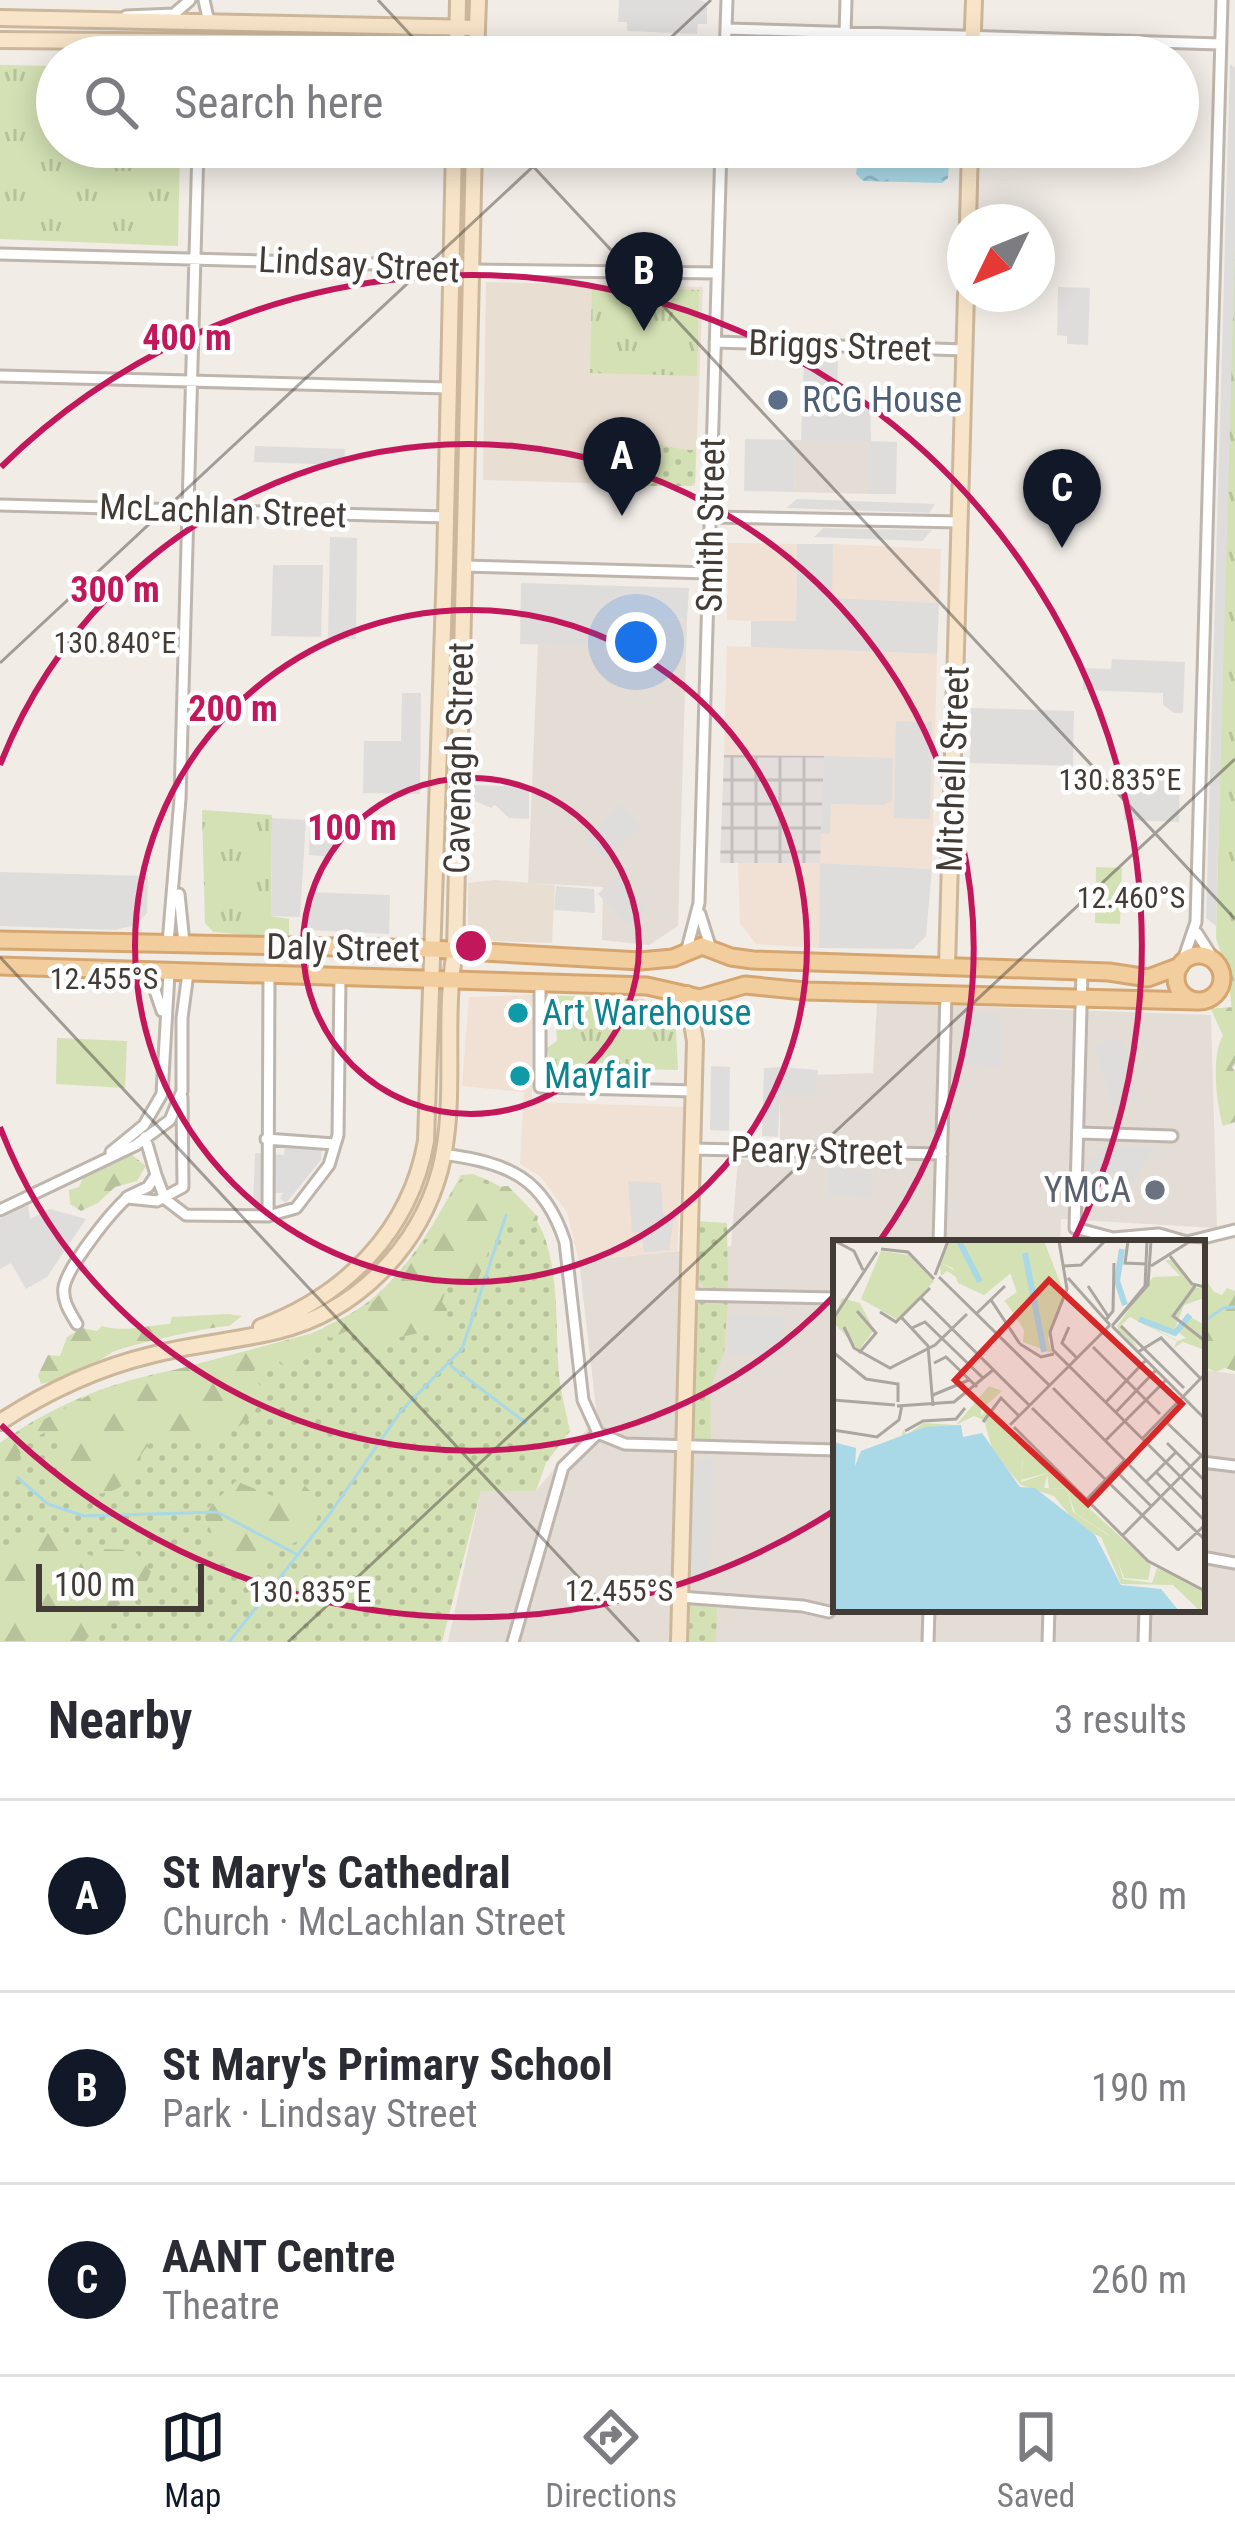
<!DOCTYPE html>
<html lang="en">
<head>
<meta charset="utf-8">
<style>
	:root { --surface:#fff; --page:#f2f2f3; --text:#2b2b33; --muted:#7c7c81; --line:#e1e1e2; --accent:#111827 }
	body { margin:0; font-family:"Roboto Condensed",sans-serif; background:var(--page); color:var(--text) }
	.compass { position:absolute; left:947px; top:204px; width:108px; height:108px; border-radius:50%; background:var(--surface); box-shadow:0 6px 30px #0003; rotate:227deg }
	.scale { position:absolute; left:36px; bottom:30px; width:168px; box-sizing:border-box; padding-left:12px; border:6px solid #433c36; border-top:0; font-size:33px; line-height:42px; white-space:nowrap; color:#433c36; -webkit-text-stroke:9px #fff; paint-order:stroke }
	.you { position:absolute; left:636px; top:642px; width:42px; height:42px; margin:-30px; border:9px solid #fff; border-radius:50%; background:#1a73e8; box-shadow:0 0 0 18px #1a73e833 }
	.badge { display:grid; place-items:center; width:78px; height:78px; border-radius:50%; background:var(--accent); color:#fff; font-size:39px; font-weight:700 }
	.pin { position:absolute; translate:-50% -99px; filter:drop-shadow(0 3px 6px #0008) }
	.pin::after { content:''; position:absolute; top:63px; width:42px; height:36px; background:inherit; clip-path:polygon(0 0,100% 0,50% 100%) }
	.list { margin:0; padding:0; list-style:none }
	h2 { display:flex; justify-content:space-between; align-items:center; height:156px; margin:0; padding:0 48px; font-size:51px }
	h2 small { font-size:39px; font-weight:400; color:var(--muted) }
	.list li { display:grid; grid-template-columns:78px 1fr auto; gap:36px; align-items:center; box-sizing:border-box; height:192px; padding:0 48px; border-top:3px solid var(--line) }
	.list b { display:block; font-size:45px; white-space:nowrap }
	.list p { margin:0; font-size:39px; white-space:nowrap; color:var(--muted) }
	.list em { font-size:39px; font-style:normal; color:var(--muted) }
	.icon { flex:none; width:66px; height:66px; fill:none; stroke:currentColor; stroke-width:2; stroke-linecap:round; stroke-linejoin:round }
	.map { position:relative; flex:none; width:1235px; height:1642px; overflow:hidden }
	.search { position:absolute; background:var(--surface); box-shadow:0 6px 30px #0003; left:36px; right:36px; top:36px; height:132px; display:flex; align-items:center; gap:30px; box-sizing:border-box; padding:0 42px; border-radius:66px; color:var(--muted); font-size:45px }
	.sheet { height:732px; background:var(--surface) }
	nav { display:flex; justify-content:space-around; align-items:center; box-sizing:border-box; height:168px; border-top:3px solid var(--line); background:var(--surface); font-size:33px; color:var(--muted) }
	nav a { display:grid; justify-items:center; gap:6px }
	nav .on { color:var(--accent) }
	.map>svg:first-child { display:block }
	.residential { fill:#e4ddd5 }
	.commercial { fill:#f1e0d4 }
	.industrial { fill:url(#industrial-grid) }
	.education { fill:#e9ded2 }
	.grass { fill:url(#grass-dots) }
	.forest { fill:url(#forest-firs) }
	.park { fill:url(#park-tufts) }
	.pitch { fill:#d4e1b4 }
	.parking { fill:#dfdddb }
	.water { fill:url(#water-ripples) }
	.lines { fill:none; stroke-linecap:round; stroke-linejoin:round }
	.stream { stroke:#a9d8e7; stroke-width:3 }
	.street-casing { stroke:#beb5ad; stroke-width:15 }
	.secondary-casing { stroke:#ccb79b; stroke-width:20 }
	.primary-casing { stroke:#d5a670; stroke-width:21 }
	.street { stroke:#fff; stroke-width:9 }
	.secondary { stroke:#f8e5c9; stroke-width:14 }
	.primary { stroke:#f2cd9e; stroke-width:15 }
	.ticks { fill:none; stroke:#433c36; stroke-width:3; stroke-opacity:0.45 }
	.ring { fill:none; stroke:#c2185b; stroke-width:6 }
	.service-dot { fill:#5c6f8a; stroke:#fff; stroke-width:4.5 }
	.culture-dot { fill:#0f9aa8; stroke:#fff; stroke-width:4.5 }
	.worship-dot { fill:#6b7280; stroke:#fff; stroke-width:4.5 }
	.labels { text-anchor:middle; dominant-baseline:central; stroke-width:9; stroke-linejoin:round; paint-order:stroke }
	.street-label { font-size:36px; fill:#433c36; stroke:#fff }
	.service-label { font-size:36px; fill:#4e5e75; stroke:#fff; text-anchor:start }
	.culture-label { font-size:36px; fill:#0d838f; stroke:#fff; text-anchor:start }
	.worship-label { font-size:36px; fill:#5b616d; stroke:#fff; text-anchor:end }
	.inset-river { fill:none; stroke:#a9d8e7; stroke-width:6 }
	.inset-road { fill:none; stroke:#aba6a0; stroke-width:3 }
	.view { fill:#d62828; fill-opacity:0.15; stroke:#d62828; stroke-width:6 }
	.inset-edge { fill:none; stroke:#433c36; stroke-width:6 }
	.ticks-label { font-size:30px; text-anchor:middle; fill:#433c36; stroke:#fff; stroke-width:9; stroke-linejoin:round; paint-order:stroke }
	.centre { fill:#c2185b; stroke:#fff; stroke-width:6 }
	.ring-label { font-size:36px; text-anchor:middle; font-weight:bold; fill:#c2185b; stroke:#fff; stroke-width:9; stroke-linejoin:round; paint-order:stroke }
</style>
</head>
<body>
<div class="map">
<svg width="1235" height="1642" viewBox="0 0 1235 1642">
	<defs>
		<pattern id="industrial-grid" width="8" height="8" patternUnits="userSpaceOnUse" patternTransform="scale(3)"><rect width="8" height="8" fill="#e3dedb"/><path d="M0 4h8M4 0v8" fill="none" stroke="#c4bfbd"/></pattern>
		<pattern id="grass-dots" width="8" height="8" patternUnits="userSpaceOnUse" patternTransform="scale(3)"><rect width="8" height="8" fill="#d4e1b4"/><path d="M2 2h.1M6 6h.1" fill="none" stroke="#b7c29b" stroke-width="1.8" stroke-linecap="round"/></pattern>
		<pattern id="forest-firs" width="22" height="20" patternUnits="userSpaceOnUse" patternTransform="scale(3)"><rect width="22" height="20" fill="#d4e1b4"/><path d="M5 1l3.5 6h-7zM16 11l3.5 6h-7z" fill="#b7c29b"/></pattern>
		<pattern id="park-tufts" width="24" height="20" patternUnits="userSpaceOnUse" patternTransform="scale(3)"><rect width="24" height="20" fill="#d4e1b4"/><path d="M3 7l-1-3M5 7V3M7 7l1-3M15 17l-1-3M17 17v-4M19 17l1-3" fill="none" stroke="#b7c29b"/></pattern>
		<pattern id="water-ripples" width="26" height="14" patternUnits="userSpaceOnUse" patternTransform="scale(3)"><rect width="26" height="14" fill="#a9d8e7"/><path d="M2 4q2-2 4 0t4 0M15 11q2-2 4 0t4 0" fill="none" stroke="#93bac7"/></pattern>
	</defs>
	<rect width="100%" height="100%" fill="#f1ece6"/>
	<!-- residential -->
	<path class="residential" d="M795,440L871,441L870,494L794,492Z
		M594,616L687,620L678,926L649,945L602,940L603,887L528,883L538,642Z
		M877,1003L1211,1015L1217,1228L1061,1219L1060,1243H836V1609H1202V1370L1235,1374V1642H448L481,1491H536L597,1417L579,1261L731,1246L738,1159L780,1162V1076L873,1073Z"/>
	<!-- commercial -->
	<path class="commercial" d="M728,543L797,544L796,622L727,620Z
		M833,544L941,549L939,603L831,598Z
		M727,646L937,654L932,869L821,863L819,948L756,944L740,923L738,863H820L724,755Z
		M532,995V1102L685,1107L677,1251L579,1261L567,1212L540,1176L520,1164L524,1092L462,1086L469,997Z"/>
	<!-- industrial -->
	<path class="industrial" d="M724,755L824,756L820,863H720Z"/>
	<!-- education -->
	<path class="education" d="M486,282L703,287L695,486L483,480Z
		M495,880L555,885L552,943L493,941L480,937L468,926V883Z"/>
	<!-- grass -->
	<path class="grass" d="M638,441C661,442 671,450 696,450L695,481L691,486H629L627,461L634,456Z
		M473,1174C502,1185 530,1202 543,1233C560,1276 555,1330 559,1375C561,1394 566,1412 570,1431L546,1463L536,1491H481L442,1642H0V1443C44,1411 98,1387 151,1375C222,1358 300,1349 361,1307C408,1274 434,1223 461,1175Z
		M696,1221L727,1223L728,1290H707L695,1278Z
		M698,1302H728L724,1353L710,1388L711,1442L699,1441L690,1431L694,1307Z
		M691,1605L717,1608L716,1642H684L685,1609Z"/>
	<!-- forest -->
	<path class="forest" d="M1235,1007V1063L1232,1067L1235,1072V1122L1223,1126C1216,1105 1211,1053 1223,1036L1211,1009H1201Z
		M132,1155L146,1166L137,1181L115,1187L98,1203L81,1211L70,1204L69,1190L79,1187L85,1173Z
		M467,1177L495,1187L508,1186L538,1217L536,1226L526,1232L515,1226L497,1228L472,1296H465L453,1283L447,1287L442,1302L447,1309L439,1333L433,1330L373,1343L361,1338L360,1330L352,1329L331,1338L323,1334L324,1327L370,1305L429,1239L457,1185Z
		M1202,1274L1214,1292L1222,1295L1227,1288L1235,1291V1371L1225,1368L1216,1372L1202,1366Z
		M228,1314L242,1316L229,1326C218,1325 122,1346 111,1353C90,1366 67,1380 41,1384L38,1375L48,1355L60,1356L67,1337L82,1328L97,1331L102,1326C125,1333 148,1325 170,1324L172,1317Z
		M309,1334L313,1340L309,1358L288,1368L273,1356L254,1370V1379L264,1389C255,1424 236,1426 209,1446L193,1438L154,1437L132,1467L130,1479C109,1499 99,1489 82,1500C57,1492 60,1465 62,1443L46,1432L23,1443L15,1475L0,1484V1443L99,1390Z
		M236,1481L275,1497L287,1488L303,1484L322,1503C311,1542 303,1537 271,1554L265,1571L257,1575L227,1567L203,1513Z
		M62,1530L71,1536L72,1548L95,1557L102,1549L134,1550L151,1572L143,1590L114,1608L84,1642H0V1550L30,1536Z"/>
	<!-- park -->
	<path class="park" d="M0,65L57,66V147H180L178,246L0,239Z
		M1235,174V1037L1228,975L1216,938Z
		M592,286L699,290L697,376L590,373Z
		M202,810L272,815L271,916L289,919V939L213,932L205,923Z
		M541,995L643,999L675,1010L678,1070L551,1067L547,1048L557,1041L555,1003L544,1010Z"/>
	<!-- pitch -->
	<path class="pitch" d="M1096,867L1122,868L1120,924L1095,923Z
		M57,1038L127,1041L125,1088L56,1084Z"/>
	<!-- parking -->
	<path class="parking" d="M619,0H699L707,3V24H698L697,34L627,31V22H618Z
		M1230,64L1235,68V245L1216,926L1206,918Z
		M1058,287L1090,288L1088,345L1067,344V336L1057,335Z
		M804,360H838L837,400L870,402L871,441L897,442L896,494H870V441H801Z
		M745,439L795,440L794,492L744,491Z
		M255,446L345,449L344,465L254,462Z
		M797,499L935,504L929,513L786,508Z
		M823,528L864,529L932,530L922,541L814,537Z
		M330,537L357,538L356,639H328Z
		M797,544H833L832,598L939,603L937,654L751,647V621H796Z
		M273,565H323L321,637L271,636Z
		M521,583L689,588L687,620L594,616L593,646L520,644Z
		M1112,659L1185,662L1183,713H1174L1163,705V693L1083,690V668L1111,669Z
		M402,693H421L420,794L363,793L364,741H401Z
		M971,708L1074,711L1073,766L970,763Z
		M896,721L932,722L930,819L894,818Z
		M824,756L893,758L892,801L883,805L831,804L830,834L821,833Z
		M1153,769L1180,770L1179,822L1124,820L1123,783Z
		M470,785L529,787V819L509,818L495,805L491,808L470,799Z
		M621,804L642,826L605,860L585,838Z
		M310,817L342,818L331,857L309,855Z
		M272,818L306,820L300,917L271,916Z
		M820,863L932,869L926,936L913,949L819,948Z
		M0,872L148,876L147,913L136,925L115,930L0,926Z
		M618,876L648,908L628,926L598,894Z
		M556,886L594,889L595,913L554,910Z
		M308,892L390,895L389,934L308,930Z
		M970,1012L1002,1014V1067L960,1064L961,1018Z
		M1122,1037L1139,1100L1112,1107L1095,1045Z
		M711,1066L730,1067L729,1131L710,1130Z
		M781,1067L818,1070L814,1096H780L778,1137L762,1136L764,1068Z
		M285,1145L322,1146L321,1160L286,1203L280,1198L283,1193H275L263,1204H253L255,1153L284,1155Z
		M1156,1146L1132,1184L1111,1172L1097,1197L1084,1194L1088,1161L1102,1148Z
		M829,1167L871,1170L872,1197L829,1196Z
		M628,1181L661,1183L663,1214L674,1216L669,1250L644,1252L641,1232L632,1233Z
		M28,1204L30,1219L50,1209L86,1219L47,1277L26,1289L11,1263L0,1269V1219Z
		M729,1314L783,1316L782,1356L728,1354Z
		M703,1458H714L709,1577L691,1575L694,1466Z"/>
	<!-- water -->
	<path class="water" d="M860,147H950L948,178L942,183L863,181L856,174Z"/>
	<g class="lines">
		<!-- stream -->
		<path class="stream" d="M1202,1323L1223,1308L1235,1307
			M451,1366L526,1423
			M18,1478L48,1504L84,1516L217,1512L298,1555
			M229,1642L329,1515L401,1411L462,1349L506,1215"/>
		<!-- street casing -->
		<g class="street-casing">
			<path id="street" d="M204,0L208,18L214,21
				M126,16L174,14L190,0
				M727,29L1220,44
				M845,34L846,0
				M725,57L727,0
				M0,254L451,266
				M472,270L717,273
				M715,342L965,350
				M0,376L447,388
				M0,505L446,517
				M711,517L960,522
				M463,566L709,573
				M179,894L184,943
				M700,914L711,949
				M1197,933L1216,963
				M168,943L180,799L198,147
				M687,949L699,903L721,147
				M1182,963L1196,922L1222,0
				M1082,972L1075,1228L1113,1238L1159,1234L1187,1242L1235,1230
				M149,973L162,1011
				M540,984V1087L694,1091
				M1080,1133L1172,1136
				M266,1139L334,1144
				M692,1149L942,1154
				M111,1152L144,1125L162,1094L169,973
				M443,1154C508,1163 544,1177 565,1242L583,1400L598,1433L625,1444L836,1450
				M156,1175L165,1199L186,1215L268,1216L296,1208L329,1165L338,1135L340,978
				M127,1197L148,1187L156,1175L145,1137
				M0,1210L136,1145L170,1120L182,1091V1018L188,973
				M268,1216L269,976
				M939,1243L946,994
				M687,1295L836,1298
				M77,1324C70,1312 62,1301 64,1287C68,1266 110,1213 127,1198L157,1201L183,1187L182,1097
				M1202,1462L1235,1466
				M1202,1557L1235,1563
				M680,1597L803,1606L829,1612
				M513,1642L563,1467L598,1433
				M928,1642L929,1609
				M1048,1642L1049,1609
				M1144,1642L1145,1609"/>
		</g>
		<!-- secondary casing -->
		<g class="secondary-casing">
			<path id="secondary" d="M0,18L477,28
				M0,40L477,44
				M457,57L458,0
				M476,57L478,0
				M972,57L974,0
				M968,222L970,147
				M947,967L966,294
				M261,1327C344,1296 410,1232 426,1141L445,566L454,147
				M0,1422C46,1392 97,1368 151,1355C193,1344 236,1341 277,1331C356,1312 419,1248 440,1170C458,1100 442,1023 455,951L474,147
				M679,1642L695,1041L687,994"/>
		</g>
		<!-- primary casing -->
		<g class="primary-casing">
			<path id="primary" d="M0,940L431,949L640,961L673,958L702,946L731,957L753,960L1109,972L1148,978L1180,966
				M1176 978a23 23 0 1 1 46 0a23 23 0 1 1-46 0Z
				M0,966L647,986L700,998L745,985L805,991L1197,1001"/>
		</g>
		<!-- street -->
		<use href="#street" class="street"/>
		<!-- secondary -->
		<use href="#secondary" class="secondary"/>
		<!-- primary -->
		<use href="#primary" class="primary"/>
	</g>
	<!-- ticks -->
	<path class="ticks" d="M378,0L431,57M650,57L711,0M515,147L1235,919M0,663L554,147M0,957L639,1642M288,1642L1235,759"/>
	<!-- distance rings -->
	<g class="ring">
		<circle cx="471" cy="946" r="168"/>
		<circle cx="471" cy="946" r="336"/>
		<path d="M834 1296A504 504 0 0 1 0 1127M0 765A504 504 0 1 1 879 1242"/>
		<path d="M832 1512A671 671 0 0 1 1 1425M1 467A671 671 0 0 1 1074 1240"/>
	</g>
	<!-- markers -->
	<circle class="service-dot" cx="778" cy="400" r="12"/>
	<g class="culture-dot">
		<circle cx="518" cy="1013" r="12"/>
		<circle cx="520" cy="1076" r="12"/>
	</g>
	<circle class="worship-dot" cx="1155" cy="1190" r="12"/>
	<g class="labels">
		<!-- street labels -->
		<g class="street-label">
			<text transform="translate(359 265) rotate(3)">Lindsay Street</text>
			<text transform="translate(840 346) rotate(2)">Briggs Street</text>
			<text transform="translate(223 511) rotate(2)">McLachlan Street</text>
			<text transform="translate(711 525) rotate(-89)">Smith Street</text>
			<text transform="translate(459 758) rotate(-89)">Cavenagh Street</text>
			<text transform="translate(953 769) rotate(-88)">Mitchell Street</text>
			<text transform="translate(343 948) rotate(1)">Daly Street</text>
			<text transform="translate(817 1151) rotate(1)">Peary Street</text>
		</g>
		<!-- service labels -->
		<g class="service-label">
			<text x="802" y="400">RCG House</text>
		</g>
		<!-- culture labels -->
		<g class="culture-label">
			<text x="542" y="1013">Art Warehouse</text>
			<text x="544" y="1076">Mayfair</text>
		</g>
		<!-- worship labels -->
		<g class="worship-label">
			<text x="1131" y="1190">YMCA</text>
		</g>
	</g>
	<!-- overview -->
	<g transform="translate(833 1240)">
		<rect width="372" height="372" fill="#f1ece6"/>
		<path d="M116,1H211L232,55L215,99L219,113L190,102L191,90L173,62L184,53L177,32L151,55L114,31L108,36L107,23L123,31L109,15ZM332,20H338L363,48H371V58L351,65L341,91L306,80L345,101L353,98L345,92L357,77L372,85V110L350,102L341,108L344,101L297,77L289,84L306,110L286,91L284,86L320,37L347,36Z" fill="#d4e1b4"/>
		<path d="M116,1L135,40L146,29L169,33L186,24L192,51L179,69L171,61L184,52L178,33L151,55L125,43L120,28L107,23ZM156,146L169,151L148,170V176L154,169L174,186L160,195L170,219L191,201L188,242L215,233L211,248L234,249L240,272L278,297L290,339L319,343L324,328L339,335L372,352L367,371L340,345L288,344L268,297L247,288L221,256L188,245L160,212L151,180L141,176L119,187H92L68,200L70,190L74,195L90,183L123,185Z" fill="#d4e1b4"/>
		<path d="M48,11L76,15L101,41L65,80L28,59ZM9,58L27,63L41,90L26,110L0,82ZM158,178L318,325L315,340L291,338L276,295L242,273L234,249L216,248L214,233L188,240L190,220L170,219L153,185Z" fill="#d4e1b4"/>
		<path d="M128,185L130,197L149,193L187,247L202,248L262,295L288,345L328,349L346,371H0V202L23,208L22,226L28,211L92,187Z" fill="#a9d8e7"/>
		<path class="inset-river" d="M126,1L147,42M289,9L284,41L292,65M192,13L211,112M306,79L342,93L357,75"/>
		<path class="inset-road" d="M2,1L21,11L30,30M226,1L234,49L217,92L220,110L372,261M295,1L292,23L314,24M314,1L312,46L279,86L315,45L318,1M48,9L75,12L101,39M337,16L359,44L372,47M231,26L248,25L272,1M318,26L356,2L372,3M102,35L115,1M106,37L216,145M235,38L277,85M255,46L275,76M362,46L340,76L372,101M87,57L197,166M158,60L187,104M24,71L43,93L26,113M47,72L63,82L97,48M143,74L172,46M68,77L95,106L100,166M0,79L44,12M272,81L280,71L281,23M279,86L372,179M288,86L351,148M11,87L21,108L57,128L102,105L134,74M236,87L229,103L243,117M79,88L92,82L151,139M187,104L208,117L221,114M260,107L327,174M0,112L33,139L65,144V162M305,112L328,98L367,138M101,123L113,117L144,147M220,148L328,257M100,155L136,140M0,160L62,165M272,163L313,120M64,166L121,162L160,130M199,168L345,310M282,173L323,130M331,180L372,219M150,182L168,158L186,176M177,185L277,85M181,187L315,321L372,351M0,190L44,197L66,180L69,165M72,191L90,181L123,179L132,168M309,199L372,134M272,201L333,140M334,203L372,241M283,231L318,266M323,232L372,281M313,242L343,212M329,258L372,300M253,260L291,221M290,295L372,212M345,310L372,285"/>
		<path class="view" d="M216,40L349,164L255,264L122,140Z"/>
		<rect width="372" height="372" class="inset-edge"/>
	</g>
	<g class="ticks-label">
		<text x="115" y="653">130.840°E</text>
		<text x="1120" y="790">130.835°E</text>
		<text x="1131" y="908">12.460°S</text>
		<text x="104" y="989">12.455°S</text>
		<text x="619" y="1601">12.455°S</text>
		<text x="310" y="1602">130.835°E</text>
	</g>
	<circle cx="471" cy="946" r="18" class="centre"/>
	<g class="ring-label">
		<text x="187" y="350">400 m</text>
		<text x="115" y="602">300 m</text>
		<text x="233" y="721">200 m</text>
		<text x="352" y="840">100 m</text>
	</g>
</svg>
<svg class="compass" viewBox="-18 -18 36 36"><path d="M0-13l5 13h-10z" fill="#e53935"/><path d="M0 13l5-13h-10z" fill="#7c7c81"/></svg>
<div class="scale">100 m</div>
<div class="you"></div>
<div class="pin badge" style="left:622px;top:516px">A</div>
<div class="pin badge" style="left:644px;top:331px">B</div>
<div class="pin badge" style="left:1062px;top:548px">C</div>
<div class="search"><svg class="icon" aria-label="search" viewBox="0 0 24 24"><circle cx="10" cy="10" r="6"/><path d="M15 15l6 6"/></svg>Search here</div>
</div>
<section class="sheet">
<h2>Nearby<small>3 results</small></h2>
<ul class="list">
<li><span class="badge">A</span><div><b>St Mary's Cathedral</b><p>Church · McLachlan Street</p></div><em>80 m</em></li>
<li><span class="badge">B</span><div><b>St Mary's Primary School</b><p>Park · Lindsay Street</p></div><em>190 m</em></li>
<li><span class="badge">C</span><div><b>AANT Centre</b><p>Theatre</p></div><em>260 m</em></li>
</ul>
</section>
<nav>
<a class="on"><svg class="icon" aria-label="map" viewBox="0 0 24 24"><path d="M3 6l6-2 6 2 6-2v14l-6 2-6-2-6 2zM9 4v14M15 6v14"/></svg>Map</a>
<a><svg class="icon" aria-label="directions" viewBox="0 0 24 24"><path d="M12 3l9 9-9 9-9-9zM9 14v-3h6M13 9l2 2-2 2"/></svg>Directions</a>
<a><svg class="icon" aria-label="saved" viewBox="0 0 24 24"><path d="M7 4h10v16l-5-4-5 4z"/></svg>Saved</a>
</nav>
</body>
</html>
